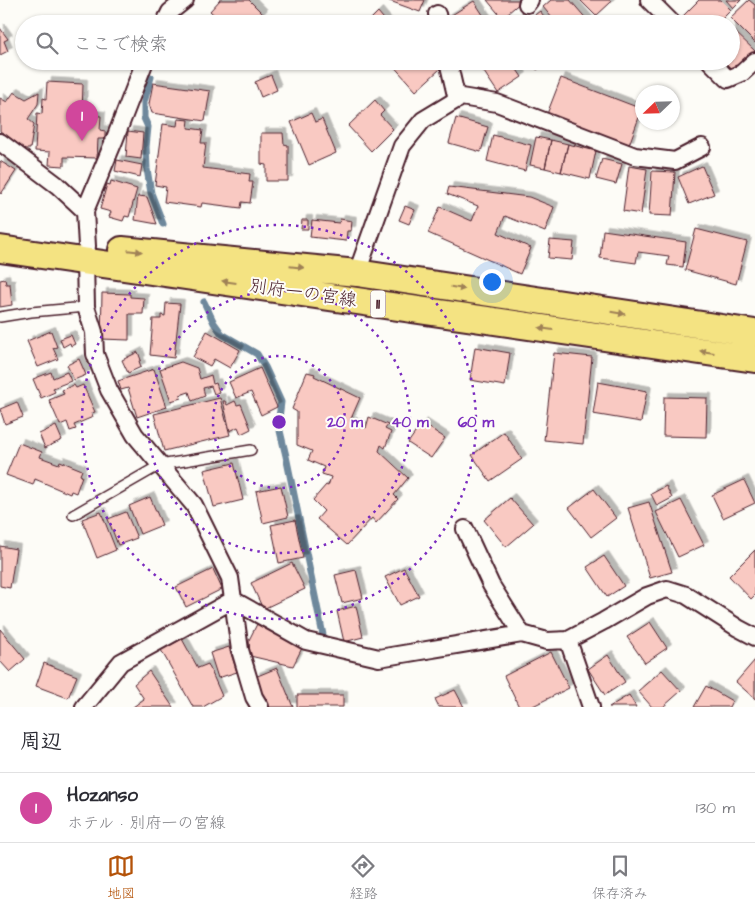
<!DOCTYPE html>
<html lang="ja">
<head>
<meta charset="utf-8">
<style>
	:root { --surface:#fff; --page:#f7f7f7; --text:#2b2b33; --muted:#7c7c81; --line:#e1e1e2; --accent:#b45309 }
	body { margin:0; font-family:"Architects Daughter","Klee One",sans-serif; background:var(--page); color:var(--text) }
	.compass { position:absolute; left:635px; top:85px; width:45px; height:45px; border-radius:50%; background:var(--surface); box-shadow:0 1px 4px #0004; rotate:247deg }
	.you { position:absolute; left:491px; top:281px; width:18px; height:18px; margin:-12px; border:4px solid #fff; border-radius:50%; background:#1a73e8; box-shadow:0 0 0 8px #1a73e833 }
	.badge { display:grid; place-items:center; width:32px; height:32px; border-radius:50%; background:var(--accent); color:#fff; font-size:16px; font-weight:700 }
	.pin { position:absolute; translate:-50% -41px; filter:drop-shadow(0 1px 2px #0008) }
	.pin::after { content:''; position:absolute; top:26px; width:18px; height:15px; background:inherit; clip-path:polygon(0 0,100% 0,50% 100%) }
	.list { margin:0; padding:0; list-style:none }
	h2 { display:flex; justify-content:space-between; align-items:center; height:65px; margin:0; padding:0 20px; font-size:21px }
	h2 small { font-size:16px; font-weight:400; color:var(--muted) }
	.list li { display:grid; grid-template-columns:32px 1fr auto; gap:15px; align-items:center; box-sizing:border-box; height:70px; padding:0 20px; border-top:1px solid var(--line) }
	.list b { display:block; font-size:19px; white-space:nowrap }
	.list p { margin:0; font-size:16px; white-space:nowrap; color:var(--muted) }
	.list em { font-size:16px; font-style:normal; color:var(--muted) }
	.icon { flex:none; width:28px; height:28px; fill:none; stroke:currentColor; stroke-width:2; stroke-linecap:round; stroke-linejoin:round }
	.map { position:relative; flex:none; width:755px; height:707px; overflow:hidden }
	.search { position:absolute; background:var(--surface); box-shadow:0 1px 4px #0004; left:15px; right:15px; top:15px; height:55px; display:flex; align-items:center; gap:12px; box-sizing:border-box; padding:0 18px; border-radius:28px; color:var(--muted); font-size:19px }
	.sheet { height:135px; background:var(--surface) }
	nav { display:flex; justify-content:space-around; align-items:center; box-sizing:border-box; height:70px; border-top:1px solid var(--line); background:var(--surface); font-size:14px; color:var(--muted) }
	nav a { display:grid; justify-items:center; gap:2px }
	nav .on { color:var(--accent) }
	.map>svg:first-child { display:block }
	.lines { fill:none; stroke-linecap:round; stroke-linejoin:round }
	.stream { stroke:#6e889c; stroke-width:7 }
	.building { fill:#f9c9c2; stroke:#4a1f2b; filter:url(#shadow) }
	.lane-casing { stroke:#4a1f2b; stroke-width:12 }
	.street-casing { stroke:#4a1f2b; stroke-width:20 }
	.primary-casing { stroke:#4a1f2b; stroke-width:30 }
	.lane { stroke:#fdfcf7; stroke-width:9 }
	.street { stroke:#fdfcf7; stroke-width:16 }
	.primary { stroke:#f4e382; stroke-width:26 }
	.oneway { fill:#9f8156 }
	.ring { fill:none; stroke:#7b2cbf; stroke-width:2.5; stroke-dasharray:2.5 5 }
	.labels { text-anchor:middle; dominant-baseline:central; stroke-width:4; stroke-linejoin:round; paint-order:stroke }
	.shield { fill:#fdfcf7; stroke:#806168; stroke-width:1 }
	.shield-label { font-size:16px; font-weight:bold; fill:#4a1f2b }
	.street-label { font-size:18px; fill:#4a1f2b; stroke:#fdfcf7 }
	.centre { fill:#7b2cbf; stroke:#fdfcf7; stroke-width:2.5 }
	.ring-label { font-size:15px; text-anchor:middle; font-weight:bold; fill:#7b2cbf; stroke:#fdfcf7; stroke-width:4; stroke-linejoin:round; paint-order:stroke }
</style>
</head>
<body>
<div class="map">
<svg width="755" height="707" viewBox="0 0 755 707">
	<defs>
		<filter id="shadow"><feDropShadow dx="4.5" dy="-4.5" stdDeviation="0" flood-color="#0004"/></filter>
	</defs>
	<rect width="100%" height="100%" fill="#fdfcf7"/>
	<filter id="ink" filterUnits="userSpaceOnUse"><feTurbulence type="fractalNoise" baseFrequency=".02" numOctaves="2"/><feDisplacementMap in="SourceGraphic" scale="10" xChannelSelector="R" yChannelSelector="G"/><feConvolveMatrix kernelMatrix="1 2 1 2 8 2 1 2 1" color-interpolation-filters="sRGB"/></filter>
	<g filter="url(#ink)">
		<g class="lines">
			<!-- stream -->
			<path class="stream" d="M151,77L144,102V118L148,127L146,147L147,169L151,193L163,224
				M204,302L214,323L222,334L257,354L265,367L281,402L279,418L280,431L286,456L323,635"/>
		</g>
		<!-- building -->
		<path class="building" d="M220,0H249L263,14L254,24H224L210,11Z
			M387,0H425L420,12Z
			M487,0H519L521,2L502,18Z
			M551,0H570L589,22L587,24H557L543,7Z
			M580,0H610L611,2L596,16Z
			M699,0H721L731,10L717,24H691L683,16Z
			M726,0H741L733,8Z
			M749,0L755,5V43L730,18Z
			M474,1L489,24H451L447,18Z
			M540,11L550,24H523Z
			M378,12L388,24H366Z
			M0,28L8,39L4,41L8,51L0,55Z
			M731,28L755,51L731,76L715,61H731Z
			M391,61H433L440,69L416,91L390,62Z
			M488,61H511L522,77L498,93L480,66Z
			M531,61H548L537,70Z
			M271,75L277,90L261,97L255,82Z
			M561,78L642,109L629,145L547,114Z
			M47,82L83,84L82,115L101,116L100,130L105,131V139H98L97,158L64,157V166L49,165L50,152L35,151L37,113L42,114L43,98L46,99Z
			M153,83L210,91L205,121L152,113L149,104Z
			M14,92L26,99L39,92L38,104L28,119L34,124L30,149H25L0,131V98L7,102Z
			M375,100L384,111L380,115L393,129L371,151L348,126Z
			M311,113L315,122L322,119L336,153L309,165L291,122Z
			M456,118L488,127L481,152L449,143Z
			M178,119L189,120L188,128L203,130L201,143H206L203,168L250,174L249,182H253L250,203L242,202L241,208L202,203L201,207L164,202L166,187L155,185L163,124L177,126Z
			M128,131L143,133L141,159L126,157Z
			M261,133H283L284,144L288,145V181H266V165L261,164Z
			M493,135L531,145L525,171L487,161Z
			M536,137L551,140L545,168L530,165Z
			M551,140L568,144L561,172L545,168Z
			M568,144L596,151L590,179L561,172Z
			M602,159L622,164L616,184L596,179Z
			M117,160L142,165L140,177L115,171Z
			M0,161L16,171L1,194L0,193Z
			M629,166L647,169L641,214L623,211Z
			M702,166L714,194L689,204L678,177Z
			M652,171L675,172L672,216L649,215Z
			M111,181L137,189L129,217L125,216L123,221L109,217L111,212L100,209L107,184L110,185Z
			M449,187L529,197L554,207L545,232L505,216L498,233L531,248L520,274L428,233L440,207L472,221L478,206L447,194Z
			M138,196L147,197L157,224L135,220Z
			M405,206L415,210L409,224L399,220Z
			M340,219L352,221L351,231H347L346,241L310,237L312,220L339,223Z
			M302,220H308V229H301Z
			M696,229L747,242L736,284L685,270Z
			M603,230L686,242L683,267L667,265L669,256L638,252L636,263L600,258Z
			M550,240L574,242L572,260L548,258Z
			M5,279L6,284H10L12,305L0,307V280Z
			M102,293L130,294V297L144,298L143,314H129V340L101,339Z
			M166,303L180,304L174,358L150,355L153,319H161V315L165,316Z
			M51,331L57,347L53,348L58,359L38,367L27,341Z
			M207,331L240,350L230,368L214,359L210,366L193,357Z
			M71,335L75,344L71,346L70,343L63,347L60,339Z
			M475,347L510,353L505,386L470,380Z
			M138,352L141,360L139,361L141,367L128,373L122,360Z
			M554,353L592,357L583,444L544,440Z
			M79,359L86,375L74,380L67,365Z
			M181,362L197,368L200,379L211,375L213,384L216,383L219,392L214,394L211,386L203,388L205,396L192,401L189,392L180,395L181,398L171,401L160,369Z
			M260,368L277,407L261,415L251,392L236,398L229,382Z
			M154,369L167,407L137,417L128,388L121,390L118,381Z
			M51,372L53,378L67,372L71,381L53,388L55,392L41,398L33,379Z
			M307,372L315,374L314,376L360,398L350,421L366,428L369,417L388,425L385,429L391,432L385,448L381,445L379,451L408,478L394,495L398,499L376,523L372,518L347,545L317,519L324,511L313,500L326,485L328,486L331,477L322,474L324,467L308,460L312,451L297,445V412L292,409Z
			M598,382L647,391L641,422L593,414Z
			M74,385L76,388L83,385L95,412L91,413L93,417L74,425L76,429L70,431L67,422L60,425L49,400L64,394L62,390Z
			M664,397L707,398L706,437L663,436Z
			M220,398L230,435L164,451L154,414Z
			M223,401H225L227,405L235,401L237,405L241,404L251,429L241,434L238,427L230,431Z
			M17,402L23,417L5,424L0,409Z
			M422,423L445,438L431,458L408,443Z
			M56,426L62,440L45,448L39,434Z
			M504,432L522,459L490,481L472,455Z
			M19,443L42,452L40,457L59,464L60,461L82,470L80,475L82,476L76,493L71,491L70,494L35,479L33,485L6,475Z
			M234,463L243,500L214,507L204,470Z
			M744,480L755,503L723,518L712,495Z
			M281,486L288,517L263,523L256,491Z
			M666,486L672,498L657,506L651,494Z
			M594,489L616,518L591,537L569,508Z
			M150,497L162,525L140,534L129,506Z
			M510,498L533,524L506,547L484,520Z
			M681,500L704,545L678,557L656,512Z
			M649,502L672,572L650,578L628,508Z
			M101,512L116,550L97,558L82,519Z
			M126,512L137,538L118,545L108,519Z
			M295,520L303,558L279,563L271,525Z
			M0,546L16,549L10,588L0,586Z
			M755,550V595L751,599L729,576Z
			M604,556L624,586L607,597L587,567Z
			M292,563L305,589L263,609L251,583Z
			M404,568L419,596L400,605L385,577Z
			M213,569L222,589L186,607L176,587Z
			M356,570L363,598L342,603L335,575Z
			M356,606L363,637L344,642L337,611Z
			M650,622L667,648L645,663L627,637Z
			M257,624L302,648L293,666L250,656L249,640Z
			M0,629L25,659L10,672L0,661Z
			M182,639L198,668L208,664L222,696L203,707H193L161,650Z
			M229,647L237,672L218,678L210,653Z
			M551,652L569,688L531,707H519L504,676Z
			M608,655L625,682L605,695L588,669Z
			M755,660V699L736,682Z
			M44,663L77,676L68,698L36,686Z
			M277,668L293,707H267L255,677Z
			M662,670L681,691L663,707H652L638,691Z
			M149,671L173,707H133L144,699L134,684Z
			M706,686L732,701L729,707H694Z
			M455,690L464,707H439L435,699Z
			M297,695H343V707H297Z
			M629,695L636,707H609Z"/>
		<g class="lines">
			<!-- lane casing -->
			<g class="lane-casing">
				<path id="lane" d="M0,317L31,312L86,307
					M73,515L160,465L251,450"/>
			</g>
			<!-- street casing -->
			<g class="street-casing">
				<path id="street" d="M649,0L673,24
					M527,4L530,0
					M437,14L439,24
					M164,24L170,12L185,0
					M145,61L114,141L85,211L87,246L85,261L86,307L94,332L95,354L109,390L135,435L194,505L230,578L240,650L254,697L260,707
					M448,61L457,100
					M710,61L728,79L742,73L755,61
					M0,142L57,185L85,211
					M357,273L402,146L423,120L461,97L497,103L635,156L675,161L702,147
					M465,529L491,585L522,634
					M568,640L591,707
					M84,707L121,662L233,600L306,641L379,658L522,634L547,641L568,640L604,621L647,596L667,589L686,595L738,628L755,637"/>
			</g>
			<!-- primary casing -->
			<g class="primary-casing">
				<path id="primary" d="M0,249L755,359
					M122,250L357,273L755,333"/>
			</g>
			<!-- lane -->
			<use href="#lane" class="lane"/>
			<!-- street -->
			<use href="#street" class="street"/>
			<!-- primary -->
			<use href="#primary" class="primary"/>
		</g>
		<!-- one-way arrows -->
		<defs><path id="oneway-solid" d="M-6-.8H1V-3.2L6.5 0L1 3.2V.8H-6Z" transform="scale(1.25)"/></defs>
		<g class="oneway">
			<use href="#oneway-solid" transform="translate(135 251) rotate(6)"/>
			<use href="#oneway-solid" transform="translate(297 267) rotate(6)"/>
			<use href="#oneway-solid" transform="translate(229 282) rotate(-172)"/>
			<use href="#oneway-solid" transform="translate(458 288) rotate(9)"/>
			<use href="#oneway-solid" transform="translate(618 313) rotate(9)"/>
			<use href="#oneway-solid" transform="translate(546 329) rotate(-172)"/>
			<use href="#oneway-solid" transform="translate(707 352) rotate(-172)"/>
		</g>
	</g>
	<!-- distance rings -->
	<g class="ring">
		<circle cx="279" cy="422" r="66"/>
		<circle cx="279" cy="422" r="131"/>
		<circle cx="279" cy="422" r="197"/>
	</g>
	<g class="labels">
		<!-- shield labels -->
		<rect class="shield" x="370.5" y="290.5" width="15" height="27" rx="4"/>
		<g class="shield-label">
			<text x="378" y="304">11</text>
		</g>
		<!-- street labels -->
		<g class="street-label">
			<text transform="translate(303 293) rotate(8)">別府一の宮線</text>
		</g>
	</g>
	<circle cx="279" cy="422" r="8" class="centre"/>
	<g class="ring-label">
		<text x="345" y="427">20 m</text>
		<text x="410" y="427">40 m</text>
		<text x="476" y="427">60 m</text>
	</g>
</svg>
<svg class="compass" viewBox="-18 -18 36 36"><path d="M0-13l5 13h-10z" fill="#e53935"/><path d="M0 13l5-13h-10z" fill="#7c7c81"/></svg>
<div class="you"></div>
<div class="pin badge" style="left:82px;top:141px;background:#d1479c">1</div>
<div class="search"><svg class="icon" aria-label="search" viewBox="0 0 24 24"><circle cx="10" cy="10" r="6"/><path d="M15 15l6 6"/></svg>ここで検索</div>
</div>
<section class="sheet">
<h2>周辺<small></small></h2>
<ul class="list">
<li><span class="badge" style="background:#d1479c">1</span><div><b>Hozanso</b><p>ホテル · 別府一の宮線</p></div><em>130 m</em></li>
</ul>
</section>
<nav>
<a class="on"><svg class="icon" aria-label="map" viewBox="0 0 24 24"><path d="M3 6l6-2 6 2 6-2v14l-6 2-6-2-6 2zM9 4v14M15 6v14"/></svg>地図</a>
<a><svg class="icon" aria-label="directions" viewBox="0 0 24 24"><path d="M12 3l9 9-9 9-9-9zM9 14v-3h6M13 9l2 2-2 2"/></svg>経路</a>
<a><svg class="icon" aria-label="saved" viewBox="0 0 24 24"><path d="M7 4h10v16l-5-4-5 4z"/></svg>保存済み</a>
</nav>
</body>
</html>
